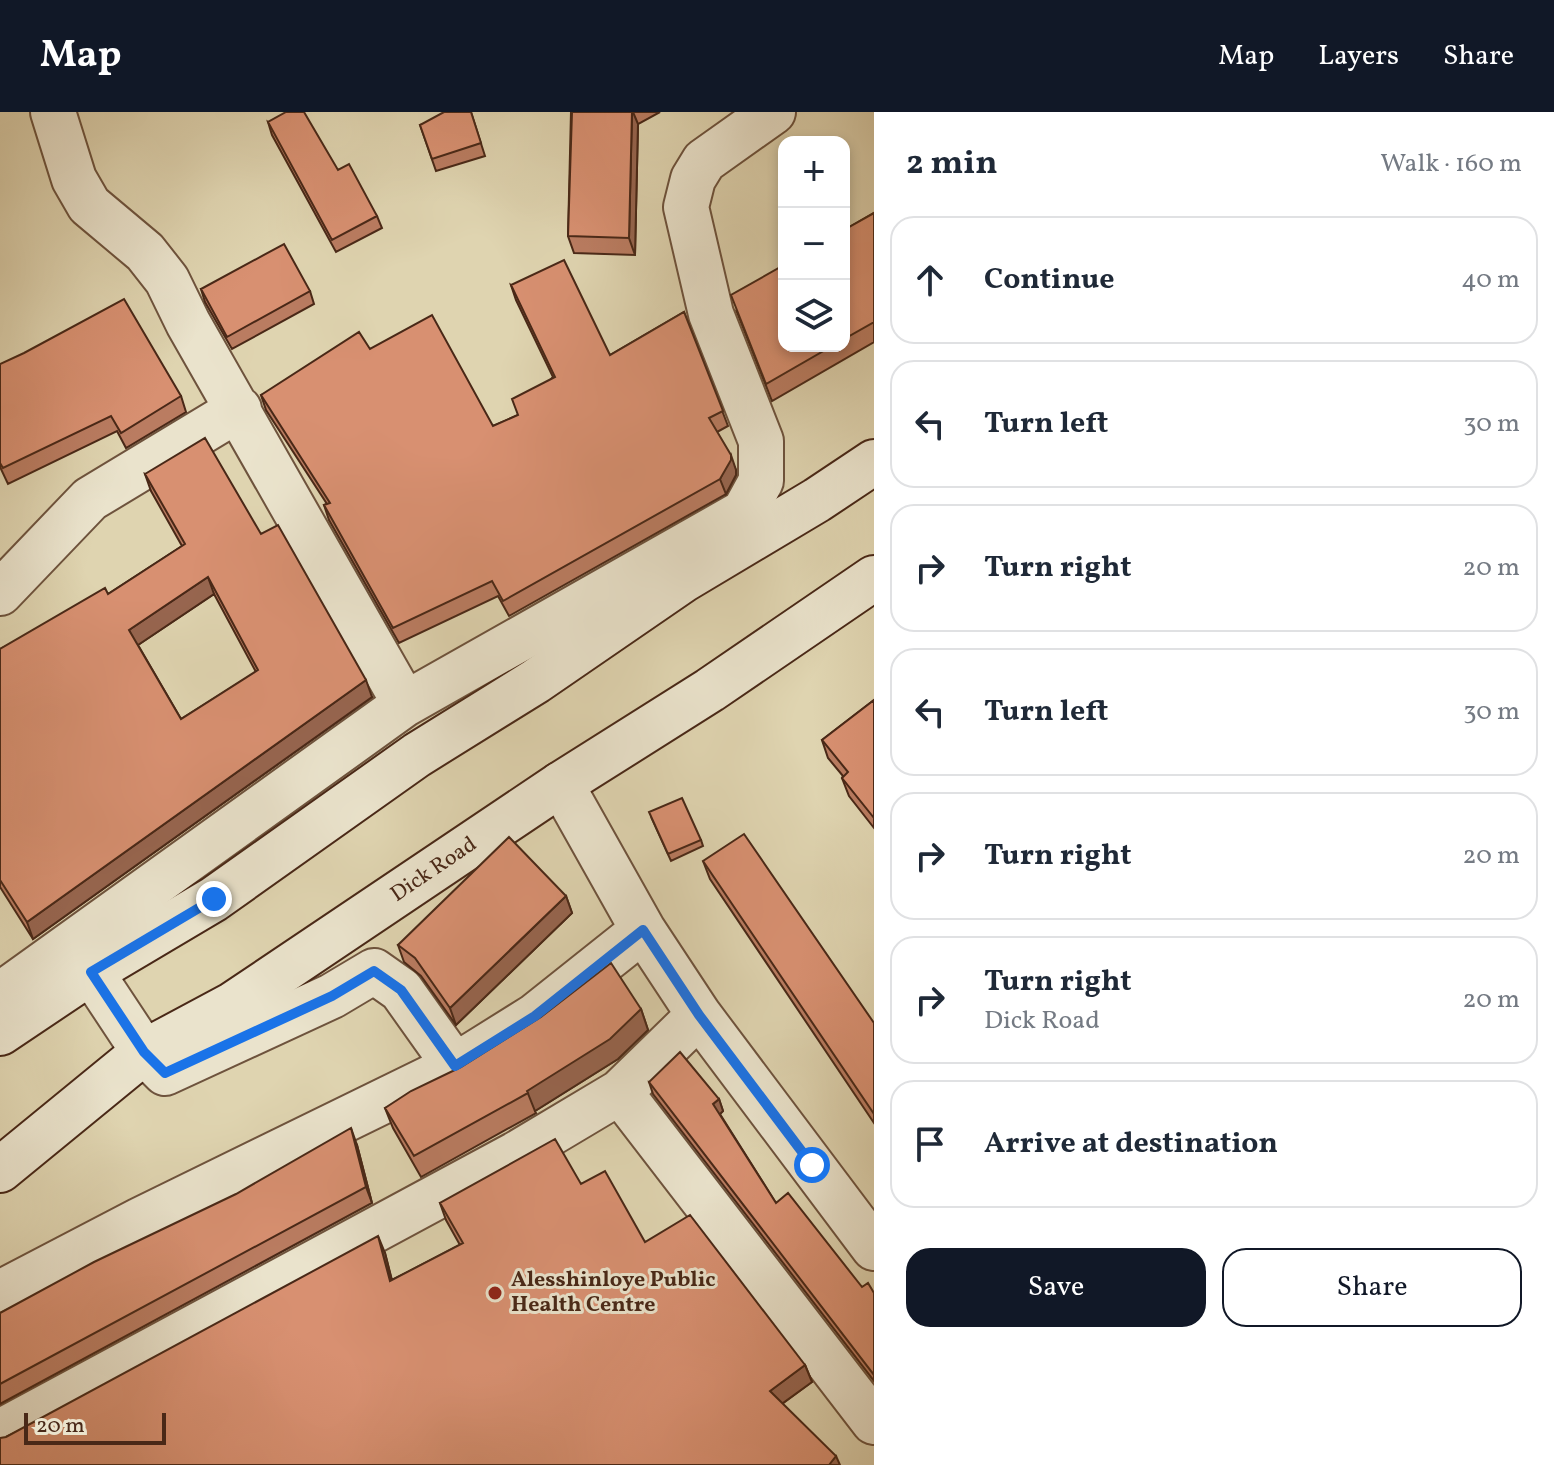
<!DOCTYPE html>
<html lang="en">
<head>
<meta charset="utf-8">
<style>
	:root { --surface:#fff; --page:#f6f6f7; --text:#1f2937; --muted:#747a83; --line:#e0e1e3; --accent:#111827 }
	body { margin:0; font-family:Vollkorn,serif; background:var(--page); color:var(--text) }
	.controls { position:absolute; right:24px; top:24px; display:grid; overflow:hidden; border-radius:16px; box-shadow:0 4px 12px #0003 }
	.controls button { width:72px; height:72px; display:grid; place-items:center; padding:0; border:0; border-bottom:2px solid var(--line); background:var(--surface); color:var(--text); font:40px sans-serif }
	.scale { position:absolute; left:24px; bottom:20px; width:142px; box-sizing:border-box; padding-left:8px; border:4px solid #492817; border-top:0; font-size:22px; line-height:28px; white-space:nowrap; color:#492817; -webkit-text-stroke:6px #eae3cc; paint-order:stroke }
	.stop { position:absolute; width:24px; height:24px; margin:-18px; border:6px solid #1a73e8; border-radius:50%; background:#fff }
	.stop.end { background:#1a73e8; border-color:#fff; box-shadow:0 2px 8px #0008 }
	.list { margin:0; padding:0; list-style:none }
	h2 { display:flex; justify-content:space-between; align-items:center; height:104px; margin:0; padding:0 32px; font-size:34px }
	h2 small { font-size:26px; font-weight:400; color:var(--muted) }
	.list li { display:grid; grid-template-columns:52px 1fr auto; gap:24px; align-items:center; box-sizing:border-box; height:128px; margin:0 16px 16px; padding:0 16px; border:2px solid var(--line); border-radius:24px }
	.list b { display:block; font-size:30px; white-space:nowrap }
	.list p { margin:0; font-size:26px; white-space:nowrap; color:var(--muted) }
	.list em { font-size:26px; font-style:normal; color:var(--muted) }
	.actions { display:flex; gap:16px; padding:24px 32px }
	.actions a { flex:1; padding:18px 0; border:2px solid var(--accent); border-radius:24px; text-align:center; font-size:28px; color:var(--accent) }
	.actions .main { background:var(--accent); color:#fff }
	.icon { flex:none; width:44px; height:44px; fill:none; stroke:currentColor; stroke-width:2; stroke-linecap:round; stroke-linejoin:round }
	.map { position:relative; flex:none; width:874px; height:1353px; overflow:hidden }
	header { display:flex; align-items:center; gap:48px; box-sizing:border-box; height:112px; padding:0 40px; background:var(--accent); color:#fff }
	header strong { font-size:38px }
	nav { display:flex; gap:44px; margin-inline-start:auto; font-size:28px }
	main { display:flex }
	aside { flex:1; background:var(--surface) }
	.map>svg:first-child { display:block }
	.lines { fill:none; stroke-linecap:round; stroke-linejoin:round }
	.minor-casing { stroke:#6e533d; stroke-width:48 }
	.secondary-casing { stroke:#492817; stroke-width:48 }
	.minor { stroke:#eae3cc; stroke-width:44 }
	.secondary { stroke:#eae3cc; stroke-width:44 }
	.wall { fill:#ba7c61; stroke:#492817; stroke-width:2; fill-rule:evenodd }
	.shaded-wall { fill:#97654f; stroke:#492817; stroke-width:2 }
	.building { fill:#d89071; stroke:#492817; stroke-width:2; fill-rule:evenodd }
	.route { stroke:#1a73e8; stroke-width:10 }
	.poi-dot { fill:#8f2418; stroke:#eae3cc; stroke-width:3 }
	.labels { text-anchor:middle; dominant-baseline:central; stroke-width:6; stroke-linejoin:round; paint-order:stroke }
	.street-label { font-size:22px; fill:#492817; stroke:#eae3cc }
	.poi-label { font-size:22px; font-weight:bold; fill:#492817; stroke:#eae3cc; text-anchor:start }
</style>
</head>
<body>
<header>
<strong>Map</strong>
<nav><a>Map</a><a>Layers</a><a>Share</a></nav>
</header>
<main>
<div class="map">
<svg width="874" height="1353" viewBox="0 0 874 1353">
	<rect width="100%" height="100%" fill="#dfd4b0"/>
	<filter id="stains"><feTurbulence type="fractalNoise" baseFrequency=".0025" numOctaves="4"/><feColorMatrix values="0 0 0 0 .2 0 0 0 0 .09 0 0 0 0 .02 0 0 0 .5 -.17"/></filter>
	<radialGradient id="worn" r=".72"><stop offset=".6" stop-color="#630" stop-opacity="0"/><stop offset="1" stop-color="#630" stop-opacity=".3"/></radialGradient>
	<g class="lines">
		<!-- minor casing -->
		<g class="minor-casing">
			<path id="minor" d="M53,0L74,67L89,93L145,140L167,168L188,211L405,592
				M0,481L90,387L239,297
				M561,672L643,818L699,903L874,1136
				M91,860L144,940L165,961L332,884L374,859L401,878L455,954
				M0,883L405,592L744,400L761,369V329L711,202L686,95L693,67L704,49L773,0
				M620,980L874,1310
				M0,1181L140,1108L455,954L535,904L643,818
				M0,1320L516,1042L620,980L699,903"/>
		</g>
		<!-- secondary casing -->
		<g class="secondary-casing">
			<path id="secondary" d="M0,921L91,860L214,787L417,643L536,569L683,468L817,388L874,350
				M0,1058L144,940L232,893L561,672L710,578L874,466"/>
		</g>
		<!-- minor -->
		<use href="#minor" class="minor"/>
		<!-- secondary -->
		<use href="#secondary" class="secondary"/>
	</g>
	<!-- wall -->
	<path class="wall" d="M471,0L485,44L436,59L420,13Z
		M571,0H660L638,12L635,143L574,141L568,124Z
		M268,10L338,58L377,104L382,116L336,140L272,23Z
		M874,101V230L772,289L737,200L784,234H844V118Z
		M511,173L610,243L684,200L728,314L717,320L736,358V363L726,382L509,504L498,484L399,531L329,408L324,393L327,392L266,298L261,283L370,237L493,314L518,303L553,265L516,188Z
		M201,177L310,179L314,192L232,237L205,190Z
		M0,252L181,284L186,300L126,336L117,319L8,372L0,355Z
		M145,362L261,422L372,585L33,827L0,775V537L108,482L182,434L151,379ZM214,482L256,560L181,607L138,533Z
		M874,588V716L849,684L842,666L843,664L828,646L822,628Z
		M652,707L701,728L703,734L671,749Z
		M703,749L874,911V1011L710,767Z
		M566,784L572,801L456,913L421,864L404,850L398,833Z
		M641,897L648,918L618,947L535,999L536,1001L421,1065L393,1016L385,996Z
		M649,970L719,987L723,999L720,1002L776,1091L862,1175L874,1181V1269L653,982Z
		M357,1033L372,1091L0,1292V1201Z
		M581,1072L645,1130L805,1253L812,1270L782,1292L6,1325L385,1141L392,1168L460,1133L446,1108L440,1091Z"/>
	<!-- shaded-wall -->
	<path class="shaded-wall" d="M632,0H633L638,12L635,143L629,126Z
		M731,343L736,358V363L726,382L720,367Z
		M208,465L214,482L135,535L129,518Z
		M366,568L372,585L33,827L27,810Z
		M566,784L572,801L456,913L450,896Z
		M641,897L648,918L618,947L535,999L527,979Z
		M719,987L723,999L718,1004L713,992Z
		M351,1016L357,1033L372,1091L366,1075Z
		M378,1124L385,1141L396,1186L390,1169Z
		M805,1253L812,1270L776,1296L770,1279Z
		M836,1344L840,1353H828Z"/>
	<!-- building -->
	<path class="building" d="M286,0H304L338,58L349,52L377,104L332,128L268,10Z
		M444,0H471L481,31L432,47L420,13Z
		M572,0H632L629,126L568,124Z
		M874,101V210L844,227V118Z
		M284,132L310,179L227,225L201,177Z
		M564,148L610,243L684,200L723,299L709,306L731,343V348L720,367L503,489L492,469L393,516L324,393L330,391L261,283L359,220L370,237L432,203L493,314L518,303L512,287L555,265L511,173Z
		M784,153V234H832L766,272L731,183Z
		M124,187L181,284L121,321L111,304L3,356L0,351V252L24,241Z
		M205,326L261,422L278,413L366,568L27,810L0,768V537L105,476L108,482L185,432L145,362ZM208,465L258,558L181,607L129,518Z
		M874,588V706L842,666L848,660L822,628Z
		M682,686L701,728L668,742L649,700Z
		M744,722L874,911V1002L703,749Z
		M509,725L566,784L450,896L415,846L398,833Z
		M611,851L641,897L610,927L527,979L528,981L414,1044L385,996L411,979L461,955L541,905Z
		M680,940L719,987L713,992L776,1091L788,1081L862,1175L868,1171L874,1181V1263L649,970Z
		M351,1016L366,1075L0,1272V1201L94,1150L236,1082Z
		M555,1027L581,1072L605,1059L645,1130L690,1103L805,1253L770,1279L836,1344L829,1353H0V1326L6,1325L378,1124L390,1169L463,1131L440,1091Z"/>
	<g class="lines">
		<!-- route -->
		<path class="route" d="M214,787L91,860L144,940L165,961L332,884L374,859L401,878L455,954L535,904L643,818L699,903L812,1053"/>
	</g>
	<!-- markers -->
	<circle class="poi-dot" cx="495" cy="1181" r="8"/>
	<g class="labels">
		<!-- street labels -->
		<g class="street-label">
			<text transform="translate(434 758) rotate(-34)">Dick Road</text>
		</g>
		<!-- poi labels -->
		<g class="poi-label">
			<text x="511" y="1168">Alesshinloye Public<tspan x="511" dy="25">Health Centre</tspan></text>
		</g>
	</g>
	<rect width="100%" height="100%" filter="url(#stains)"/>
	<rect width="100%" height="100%" fill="url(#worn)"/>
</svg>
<div class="controls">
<button>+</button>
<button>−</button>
<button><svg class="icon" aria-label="layers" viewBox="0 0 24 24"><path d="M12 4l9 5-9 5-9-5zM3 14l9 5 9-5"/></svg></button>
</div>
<div class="scale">20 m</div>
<div class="stop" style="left:812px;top:1053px"></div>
<div class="stop end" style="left:214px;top:787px"></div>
</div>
<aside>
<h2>2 min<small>Walk · 160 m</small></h2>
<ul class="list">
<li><svg class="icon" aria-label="ahead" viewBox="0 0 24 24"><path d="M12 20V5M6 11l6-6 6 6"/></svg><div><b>Continue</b></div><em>40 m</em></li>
<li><svg class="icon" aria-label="left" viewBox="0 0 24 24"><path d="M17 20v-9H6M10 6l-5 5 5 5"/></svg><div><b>Turn left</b></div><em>30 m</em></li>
<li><svg class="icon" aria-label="right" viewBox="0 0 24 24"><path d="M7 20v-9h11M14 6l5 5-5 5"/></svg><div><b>Turn right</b></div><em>20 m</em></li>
<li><svg class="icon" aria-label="left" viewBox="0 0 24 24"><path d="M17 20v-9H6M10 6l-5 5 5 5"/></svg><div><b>Turn left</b></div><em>30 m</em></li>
<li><svg class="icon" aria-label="right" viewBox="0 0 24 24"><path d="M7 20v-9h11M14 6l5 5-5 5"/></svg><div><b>Turn right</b></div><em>20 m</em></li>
<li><svg class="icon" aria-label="right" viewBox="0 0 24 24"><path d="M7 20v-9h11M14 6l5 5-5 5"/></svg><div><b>Turn right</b><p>Dick Road</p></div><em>20 m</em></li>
<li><svg class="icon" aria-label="arrive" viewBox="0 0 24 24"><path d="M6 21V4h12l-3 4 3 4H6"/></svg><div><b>Arrive at destination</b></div></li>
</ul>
<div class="actions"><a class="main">Save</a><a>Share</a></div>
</aside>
</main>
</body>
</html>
